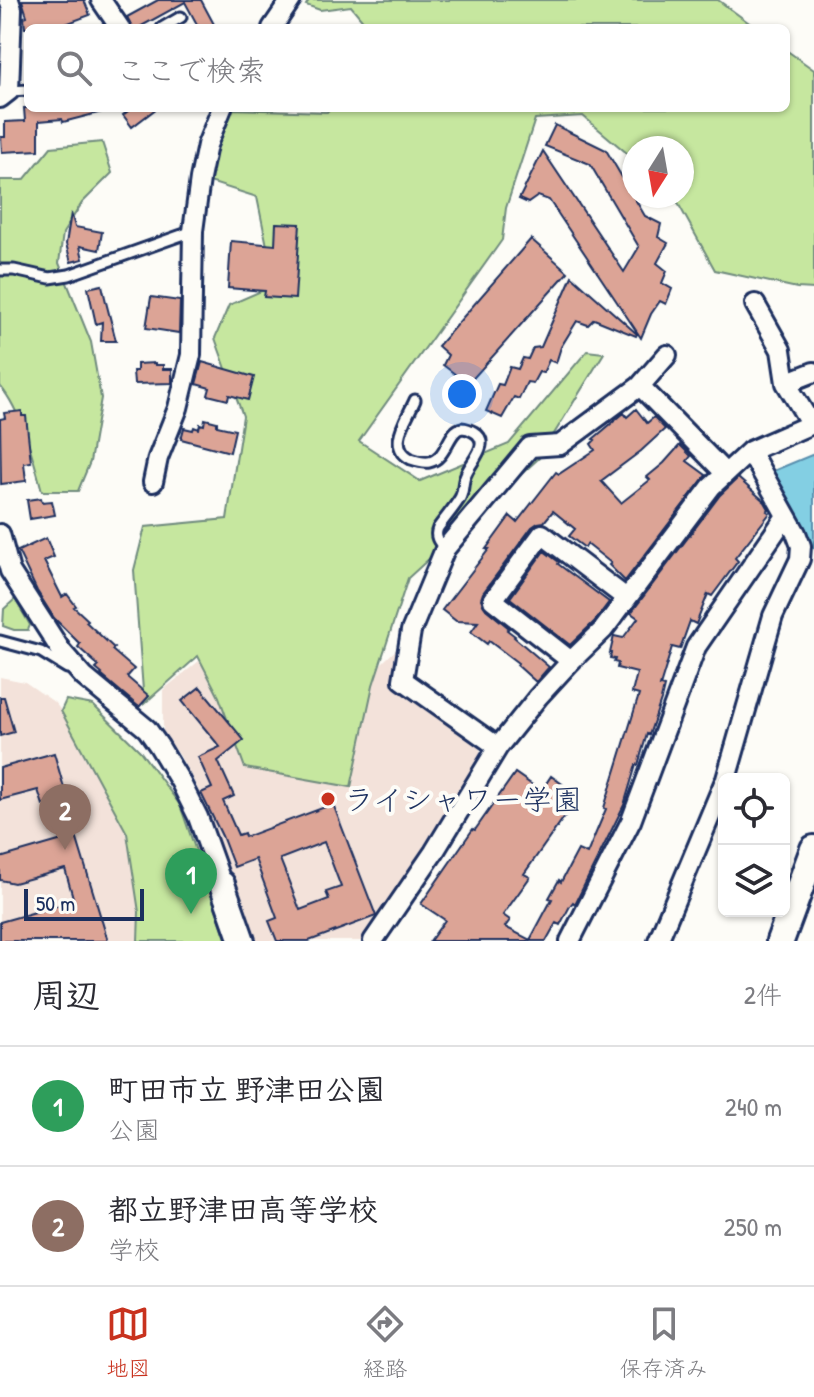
<!DOCTYPE html>
<html lang="ja">
<head>
<meta charset="utf-8">
<style>
	:root { --surface:#fff; --page:#f7f7f7; --text:#2b2b33; --muted:#7c7c81; --line:#e1e1e2; --accent:#c8321e }
	body { margin:0; font-family:"Patrick Hand","Klee One",sans-serif; background:var(--page); color:var(--text) }
	.controls { position:absolute; right:24px; bottom:24px; display:grid; overflow:hidden; border-radius:12px; box-shadow:0 2px 6px #0004 }
	.controls button { width:72px; height:72px; display:grid; place-items:center; padding:0; border:0; border-bottom:2px solid var(--line); background:var(--surface); color:var(--text); font:40px sans-serif }
	.compass { position:absolute; left:622px; top:136px; width:72px; height:72px; border-radius:50%; background:var(--surface); box-shadow:0 2px 6px #0004; rotate:191deg }
	.scale { position:absolute; left:24px; bottom:20px; width:120px; box-sizing:border-box; padding-left:8px; border:4px solid #1b2f5e; border-top:0; font-size:22px; line-height:28px; white-space:nowrap; color:#1b2f5e; -webkit-text-stroke:6px #fdfcf7; paint-order:stroke }
	.you { position:absolute; left:462px; top:394px; width:28px; height:28px; margin:-20px; border:6px solid #fff; border-radius:50%; background:#1a73e8; box-shadow:0 0 0 12px #1a73e833 }
	.badge { display:grid; place-items:center; width:52px; height:52px; border-radius:50%; background:var(--accent); color:#fff; font-size:26px; font-weight:700 }
	.pin { position:absolute; translate:-50% -66px; filter:drop-shadow(0 2px 4px #0008) }
	.pin::after { content:''; position:absolute; top:42px; width:28px; height:24px; background:inherit; clip-path:polygon(0 0,100% 0,50% 100%) }
	.list { margin:0; padding:0; list-style:none }
	h2 { display:flex; justify-content:space-between; align-items:center; height:104px; margin:0; padding:0 32px; font-size:34px }
	h2 small { font-size:26px; font-weight:400; color:var(--muted) }
	.list li { display:grid; grid-template-columns:52px 1fr auto; gap:24px; align-items:center; box-sizing:border-box; height:120px; padding:0 32px; border-top:2px solid var(--line) }
	.list b { display:block; font-size:30px; white-space:nowrap }
	.list p { margin:0; font-size:26px; white-space:nowrap; color:var(--muted) }
	.list em { font-size:26px; font-style:normal; color:var(--muted) }
	.icon { flex:none; width:44px; height:44px; fill:none; stroke:currentColor; stroke-width:2; stroke-linecap:round; stroke-linejoin:round }
	.map { position:relative; flex:none; width:814px; height:941px; overflow:hidden }
	.search { position:absolute; background:var(--surface); box-shadow:0 2px 6px #0004; left:24px; right:24px; top:24px; height:88px; display:flex; align-items:center; gap:20px; box-sizing:border-box; padding:0 28px; border-radius:12px; color:var(--muted); font-size:30px }
	.sheet { height:344px; background:var(--surface) }
	nav { display:flex; justify-content:space-around; align-items:center; box-sizing:border-box; height:112px; border-top:2px solid var(--line); background:var(--surface); font-size:22px; color:var(--muted) }
	nav a { display:grid; justify-items:center; gap:4px }
	nav .on { color:var(--accent) }
	.map>svg:first-child { display:block }
	.built { fill:#f3e2da }
	.green { fill:#c6e79f; stroke:#708b7e; stroke-width:2 }
	.water { fill:#83cfe3; stroke:#598fae; stroke-width:2 }
	.building { fill:#dca496; stroke:#1b2f5e; stroke-width:2; fill-rule:evenodd }
	.lines { fill:none; stroke-linecap:round; stroke-linejoin:round }
	.service-casing { stroke:#1b2f5e; stroke-width:15 }
	.minor-casing { stroke:#1b2f5e; stroke-width:24 }
	.tertiary-casing { stroke:#1b2f5e; stroke-width:30 }
	.secondary-casing { stroke:#1b2f5e; stroke-width:32 }
	.service { stroke:#fdfcf7; stroke-width:9 }
	.minor { stroke:#fdfcf7; stroke-width:18 }
	.tertiary { stroke:#fdfcf7; stroke-width:24 }
	.secondary { stroke:#fdfcf7; stroke-width:26 }
	.poi-dot { fill:#c8321e; stroke:#fdfcf7; stroke-width:3 }
	.labels { text-anchor:middle; dominant-baseline:central; stroke-width:8; stroke-linejoin:round; paint-order:stroke }
	.poi-label { font-size:30px; fill:#1b2f5e; stroke:#fdfcf7; text-anchor:start }
</style>
</head>
<body>
<div class="map">
<svg width="814" height="941" viewBox="0 0 814 941">
	<rect width="100%" height="100%" fill="#fdfcf7"/>
	<filter id="ink" filterUnits="userSpaceOnUse"><feTurbulence type="fractalNoise" baseFrequency=".0125" numOctaves="2"/><feDisplacementMap in="SourceGraphic" scale="16" xChannelSelector="R" yChannelSelector="G"/><feConvolveMatrix kernelMatrix="1 2 1 2 8 2 1 2 1" color-interpolation-filters="sRGB"/></filter>
	<g filter="url(#ink)">
		<!-- built -->
		<path class="built" d="M400,646L395,685L479,745L481,756L363,941H255L237,900L226,862L197,787L180,756L163,731V690L199,661L274,764Z
			M0,677L25,682L54,702L106,764L155,936L154,941H0Z"/>
		<!-- green -->
		<path class="green" d="M309,0H718L756,28H369L351,6L320,10L306,5Z
			M786,50L814,70V289L797,288L715,270L674,196H682V148H634V159L583,116L535,119L506,208L502,240L359,441L420,481L509,444L587,351L604,353L539,458L408,578L373,685L351,787L245,768L219,697L198,656L144,704L134,570L145,527L227,519L243,416L215,338L229,305L275,285L257,197L200,179L231,109L327,112L330,108H786Z
			M102,142L112,173L82,203L63,233L59,263L91,342L101,398L90,462L78,491H42C34,460 21,410 0,386V180H24L51,147Z
			M15,599L30,625L28,630H14L3,626L4,609Z
			M66,700L93,705L140,751L180,805L227,941H138L139,912L127,833L61,711Z"/>
		<!-- water -->
		<path class="water" d="M814,454V548H811L809,537L773,471Z"/>
		<!-- building -->
		<path class="building" d="M22,0H84L90,15L55,28H25L24,17L27,16Z
			M158,0H201L216,28H199L185,2L138,28H133L127,17Z
			M24,108H102V112L63,122L62,119L39,121V150L2,152L1,137H5V122L25,121Z
			M132,108H157L132,127L123,115Z
			M555,125L606,150L645,216L661,224L658,237L668,243L657,263L667,271L662,283L672,289L666,304L660,301L651,314L641,338L549,200L538,196L528,203L519,199L543,151L624,272L639,247L590,164L545,146Z
			M71,213L75,227L102,232L99,250L80,246L83,259L71,262L66,244Z
			M276,223L300,224L295,299L264,297L265,291L228,288L231,241L275,245Z
			M531,239L568,272L468,384L443,365L448,355L438,346Z
			M572,276L637,334L636,336L594,319L588,325L577,321L561,347L556,363L549,360L543,373L539,372L533,383L527,382L519,399L514,397L502,418L486,411L498,384L503,385L510,367L518,369L523,358L528,359L533,348L541,347Z
			M102,285L106,302L116,341H101L102,322L96,324L88,288Z
			M151,297L180,301L179,333L146,328Z
			M202,362L254,377L248,400L229,395L228,400L208,395L210,388L196,384Z
			M155,363V365H163V369H172V383L134,384L133,371H137V364Z
			M636,409L647,423L654,417L665,429L641,451L601,481L621,503L650,480L647,477L664,463L680,445L691,456L687,461L706,475L625,581L609,565L611,563L587,544L585,548L569,536L575,529L553,511L544,522L538,523L532,527L483,593L481,599L486,609L509,628L507,630L515,636L514,637L549,667L536,682L517,665L518,663L489,641L487,644L471,632L478,622L456,621L442,610L489,549H486L510,516L517,522L556,472L559,474L595,450L591,444L595,440L593,439L624,413L627,417Z
			M22,411V416H26L31,462L24,463L26,481L1,484L0,419L5,418L4,413Z
			M205,419L217,422V426L235,430L230,452L181,439L184,428L193,430L194,427L199,429L200,424L204,425Z
			M738,478L765,502L769,509L767,511L770,513L735,558L738,561L712,596L708,594L696,624L690,621L680,649L672,647L660,686L664,687L661,700L649,735L647,734L638,765H636L624,805L575,904L573,902L570,906L560,925L556,923L546,941H430L445,920L421,904L473,829L475,830L515,773L541,791L551,776L579,796L524,874L530,877L503,915L510,920L505,927L530,940L552,899L549,898L559,880L561,882L578,850L587,854L606,809L604,808L639,695L632,693L637,673L617,668L618,663L614,662L615,659L610,658L611,653H610L614,636L623,638L638,618L631,613L720,495Z
			M41,498L42,502L52,501L55,515L30,519L27,500Z
			M46,538L54,557L44,561L62,597L67,594L76,606L74,607L88,620L86,622L114,648L112,650L134,669L127,677L149,696L139,707L101,675L102,674L96,669L99,666L78,647L80,644L54,618L37,591L18,551Z
			M544,551L559,562L558,564L609,602L594,622L570,645L510,598Z
			M200,687L244,740L218,761L234,796L223,801L238,835L244,833L245,837L333,804L376,916L309,941H277L269,921L277,918L255,859L234,867L222,836L201,793L212,788L198,757L220,747L182,701ZM324,842L341,887L326,892L329,899L300,910L280,859Z
			M0,697H4L14,732L0,736Z
			M54,753L67,798L43,805L38,790L0,800V768Z
			M76,836L108,941H0V922L74,901L65,869L14,883L0,880V858Z"/>
		<g class="lines">
			<!-- service casing -->
			<g class="service-casing">
				<path id="service" d="M162,28L181,17
					M9,91L28,90
					M0,270H14L50,278L69,275L193,231
					M415,400C407,419 386,446 411,459C417,461 423,463 429,462C447,459 448,430 462,428C465,428 471,430 474,432C492,443 471,461 466,474C462,482 464,491 460,498C454,508 445,518 438,528C434,537 439,542 445,549
					M0,641L41,652L67,668"/>
			</g>
			<!-- minor casing -->
			<g class="minor-casing">
				<path id="minor" d="M101,0L120,28
					M272,28L291,0
					M0,98L9,91L12,9L9,0
					M755,304L781,350L786,383L811,424
					M786,383L814,372
					M640,386L725,473
					M153,482L158,458L178,408L191,355L193,231L200,179L207,145L222,108
					M0,534L10,571L62,652L84,677L147,729L159,746L180,781L198,817L222,884
					M571,661L493,600L542,534L626,598
					M498,747L403,680L411,631L445,549L530,447L560,445L640,386L667,355
					M726,779L773,616L800,559L801,546L796,533L750,451
					M373,941L434,852L498,747L538,697L571,661L603,630L711,487L750,451L814,423
					M570,941L631,821L696,647L786,516
					M658,941L724,783"/>
			</g>
			<!-- tertiary casing -->
			<g class="tertiary-casing">
				<path id="tertiary" d="M222,884L242,941"/>
			</g>
			<!-- secondary casing -->
			<g class="secondary-casing">
				<path id="secondary" d="M780,941L814,849"/>
			</g>
			<!-- service -->
			<use href="#service" class="service"/>
			<!-- minor -->
			<use href="#minor" class="minor"/>
			<!-- tertiary -->
			<use href="#tertiary" class="tertiary"/>
			<!-- secondary -->
			<use href="#secondary" class="secondary"/>
		</g>
	</g>
	<!-- markers -->
	<circle class="poi-dot" cx="328" cy="799" r="8"/>
	<g class="labels">
		<!-- poi labels -->
		<g class="poi-label">
			<text x="344" y="799">ライシャワー学園</text>
		</g>
	</g>
</svg>
<div class="controls">
<button><svg class="icon" aria-label="locate" viewBox="0 0 24 24"><circle cx="12" cy="12" r="6"/><path d="M12 2v4M12 18v4M2 12h4M18 12h4"/></svg></button>
<button><svg class="icon" aria-label="layers" viewBox="0 0 24 24"><path d="M12 4l9 5-9 5-9-5zM3 14l9 5 9-5"/></svg></button>
</div>
<svg class="compass" viewBox="-18 -18 36 36"><path d="M0-13l5 13h-10z" fill="#e53935"/><path d="M0 13l5-13h-10z" fill="#7c7c81"/></svg>
<div class="scale">50 m</div>
<div class="you"></div>
<div class="pin badge" style="left:191px;top:914px;background:#2e9e5b">1</div>
<div class="pin badge" style="left:65px;top:850px;background:#8d6e63">2</div>
<div class="search"><svg class="icon" aria-label="search" viewBox="0 0 24 24"><circle cx="10" cy="10" r="6"/><path d="M15 15l6 6"/></svg>ここで検索</div>
</div>
<section class="sheet">
<h2>周辺<small>2件</small></h2>
<ul class="list">
<li><span class="badge" style="background:#2e9e5b">1</span><div><b>町田市立 野津田公園</b><p>公園</p></div><em>240 m</em></li>
<li><span class="badge" style="background:#8d6e63">2</span><div><b>都立野津田高等学校</b><p>学校</p></div><em>250 m</em></li>
</ul>
</section>
<nav>
<a class="on"><svg class="icon" aria-label="map" viewBox="0 0 24 24"><path d="M3 6l6-2 6 2 6-2v14l-6 2-6-2-6 2zM9 4v14M15 6v14"/></svg>地図</a>
<a><svg class="icon" aria-label="directions" viewBox="0 0 24 24"><path d="M12 3l9 9-9 9-9-9zM9 14v-3h6M13 9l2 2-2 2"/></svg>経路</a>
<a><svg class="icon" aria-label="saved" viewBox="0 0 24 24"><path d="M7 4h10v16l-5-4-5 4z"/></svg>保存済み</a>
</nav>
</body>
</html>
